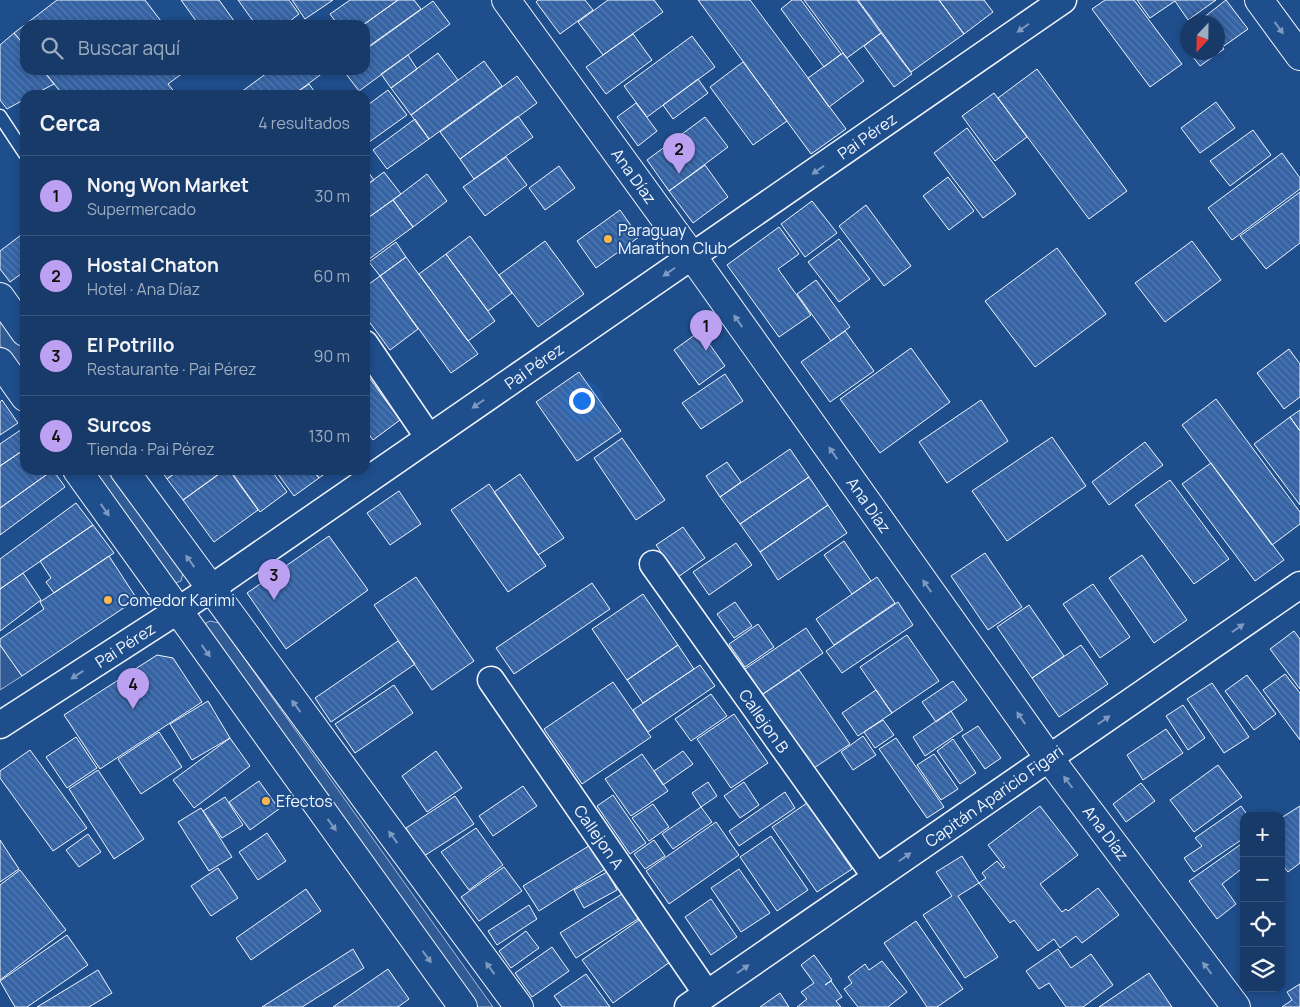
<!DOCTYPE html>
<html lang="es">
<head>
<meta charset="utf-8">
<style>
	:root { --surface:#173a69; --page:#244571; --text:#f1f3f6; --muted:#9eadc0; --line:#36547d; --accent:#bca0f2 }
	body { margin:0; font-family:Manrope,sans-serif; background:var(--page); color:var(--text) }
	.controls { position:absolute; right:15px; bottom:15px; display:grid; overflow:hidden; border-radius:10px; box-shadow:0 2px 8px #0003 }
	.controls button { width:45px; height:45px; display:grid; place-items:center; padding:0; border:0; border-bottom:1px solid var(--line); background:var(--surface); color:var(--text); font:25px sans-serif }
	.compass { position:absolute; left:1180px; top:15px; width:45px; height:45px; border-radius:50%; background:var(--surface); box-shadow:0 2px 8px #0003; rotate:202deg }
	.you { position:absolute; left:581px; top:400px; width:18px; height:18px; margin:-12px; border:4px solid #fff; border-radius:50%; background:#1a73e8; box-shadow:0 0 0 8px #1a73e833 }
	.badge { display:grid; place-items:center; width:32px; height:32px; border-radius:50%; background:var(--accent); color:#111; font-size:16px; font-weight:700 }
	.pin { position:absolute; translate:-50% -41px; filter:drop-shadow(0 1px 2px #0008) }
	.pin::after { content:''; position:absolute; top:26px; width:18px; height:15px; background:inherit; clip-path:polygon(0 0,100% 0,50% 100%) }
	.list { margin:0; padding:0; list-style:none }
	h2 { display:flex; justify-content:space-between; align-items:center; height:65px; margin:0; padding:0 20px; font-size:21px }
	h2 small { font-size:16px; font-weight:400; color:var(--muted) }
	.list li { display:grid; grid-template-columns:32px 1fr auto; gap:15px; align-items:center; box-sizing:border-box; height:80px; padding:0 20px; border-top:1px solid var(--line) }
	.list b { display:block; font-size:19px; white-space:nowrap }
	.list p { margin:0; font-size:16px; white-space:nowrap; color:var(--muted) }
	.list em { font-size:16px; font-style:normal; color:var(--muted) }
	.icon { flex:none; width:28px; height:28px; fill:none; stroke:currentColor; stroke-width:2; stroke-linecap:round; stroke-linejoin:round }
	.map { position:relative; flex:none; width:1300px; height:1007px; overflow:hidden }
	.search { position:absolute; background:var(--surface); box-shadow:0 2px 8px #0003; left:20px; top:20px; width:350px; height:55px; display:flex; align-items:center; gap:12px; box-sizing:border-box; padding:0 18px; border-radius:15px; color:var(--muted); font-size:19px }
	.panel { position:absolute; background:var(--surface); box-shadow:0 2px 8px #0003; left:20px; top:90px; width:350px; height:385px; border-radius:15px }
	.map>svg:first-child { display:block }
	.built { fill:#305b95; stroke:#a8bbd7 }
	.building { fill:url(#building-back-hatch); stroke:#f2f6ff }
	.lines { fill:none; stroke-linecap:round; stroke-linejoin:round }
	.service-casing { stroke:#f2f6ff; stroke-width:15 }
	.minor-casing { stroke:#f2f6ff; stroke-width:29 }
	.tertiary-casing { stroke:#f2f6ff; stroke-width:30 }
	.secondary-casing { stroke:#f2f6ff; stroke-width:30 }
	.primary-casing { stroke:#f2f6ff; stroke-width:30 }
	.service { stroke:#1f4e8c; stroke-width:12 }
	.minor { stroke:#1f4e8c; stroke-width:26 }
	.tertiary { stroke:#1f4e8c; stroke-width:28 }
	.secondary { stroke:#1f4e8c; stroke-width:28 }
	.primary { stroke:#1f4e8c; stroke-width:28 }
	.oneway { fill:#7e9ac0 }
	.poi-dot { fill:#ffb74d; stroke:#1f4e8c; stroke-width:2 }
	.labels { text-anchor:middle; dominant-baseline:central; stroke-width:4; stroke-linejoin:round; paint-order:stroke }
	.street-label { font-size:16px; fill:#f2f6ff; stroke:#1f4e8c }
	.poi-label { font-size:16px; fill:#f2f6ff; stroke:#1f4e8c; text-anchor:start }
</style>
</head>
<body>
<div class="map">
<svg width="1300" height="1007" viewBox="0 0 1300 1007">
	<defs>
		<pattern id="building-back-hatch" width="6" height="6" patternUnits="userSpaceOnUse" patternTransform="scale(1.25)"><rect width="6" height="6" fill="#3563a3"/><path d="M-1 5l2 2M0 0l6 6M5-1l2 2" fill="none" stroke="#537ab1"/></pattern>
	</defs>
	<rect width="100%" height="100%" fill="#1f4e8c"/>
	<!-- built -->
	<path class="built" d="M0,316L25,351V380L0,345Z
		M90,470H110L183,573L181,581L173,584Z
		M210,621L219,623L493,1007H478L206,631V623Z
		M0,645L22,676L0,690Z"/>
	<!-- building -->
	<path class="building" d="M57,0H145L164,25H25V46L14,33Z
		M181,0H219L237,25H199Z
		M238,0H289L299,14L285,25H256Z
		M292,0H333L305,19Z
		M350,0H398L363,25H338L330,14Z
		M398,0H414L421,9L365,49L363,25Z
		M538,0H585L593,10L560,34L536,2Z
		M608,0H654L663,12L603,55L578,22Z
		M698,0H750L846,129L811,154Z
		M792,0H801L841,54L824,67L781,9Z
		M804,0H857L881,33L847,58Z
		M858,0H939L964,34L911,72Z
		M939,0H984L993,12L964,34Z
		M1105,0H1134L1182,64L1150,87L1092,9Z
		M1137,0H1216L1188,20L1175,1L1150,18Z
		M1226,0L1248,29L1224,46L1218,37V22H1206L1203,18Z
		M433,1L450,24L359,91L343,70H365V50Z
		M14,33L25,46V70H43L54,84L33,95H25V99L7,109L0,100V45Z
		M881,33L912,74L894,87L864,46Z
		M633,34L652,60L606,94L586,67Z
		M692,36L715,67L647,117L624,86Z
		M1218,40L1224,49L1200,66L1190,53L1218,52Z
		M438,53L458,80L411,115L391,88Z
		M843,53L864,81L829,107L808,78Z
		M408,55L417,69L391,88L381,74Z
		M484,61L502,86L429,139L411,115Z
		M743,62L787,121L753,145L710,87Z
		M1037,69L1127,191L1089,219L998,98Z
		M43,70H187L168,84L177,95H63Z
		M271,70H327L293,95H237Z
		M517,76L537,103L460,159L440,132Z
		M698,79L708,93L673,119L663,105Z
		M309,84L317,95H293Z
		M388,90L407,115L365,145V107Z
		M994,93L1027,137L995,161L962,116Z
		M1216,102L1235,128L1200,153L1181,128Z
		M636,103L657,131L638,146L617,117Z
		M518,116L533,137L474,179L460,159Z
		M705,117L728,147L669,191L647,160Z
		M415,119L429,139L387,169L373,150Z
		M967,128L1016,194L983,218L934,153Z
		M1253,130L1271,155L1230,186L1210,161Z
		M1282,153L1300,178V189L1232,240L1208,208Z
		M506,157L527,185L485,216L463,187Z
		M705,165L728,197L693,223L669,191Z
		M559,166L575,188L545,210L529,188Z
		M365,168L374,180L365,186Z
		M384,172L401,194L365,220V186Z
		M427,174L447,201L413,227L393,200Z
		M948,177L974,211L949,230L923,196Z
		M1300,192V243L1266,269L1240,236Z
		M393,200L413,227L365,262V220Z
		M812,201L837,233L805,257L781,224Z
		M866,205L911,266L884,286L839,226Z
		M620,210L639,237L596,268L577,241Z
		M779,227L799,254L778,269L811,315L779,337L727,265Z
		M25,232V271L10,282L0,269V251Z
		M470,236L512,293L488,311L446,254Z
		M839,239L870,279L839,302L808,262Z
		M545,241L584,294L538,327L499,275Z
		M1192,241L1221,280L1165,322L1135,283Z
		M396,242L406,257L380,276L369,262Z
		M1057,248L1106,314L1035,367L985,301Z
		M446,254L495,321L468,341L419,274Z
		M406,257L478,354L451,373L380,276Z
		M380,276L418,329L390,350L365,316V287Z
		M816,280L850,327L831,341L797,294Z
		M700,331L725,366L699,385L674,350Z
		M845,331L874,371L830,402L801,362Z
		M911,348L950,402L880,453L840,399Z
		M1289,349L1300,364V397L1284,409L1257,373Z
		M365,372L400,420L373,440L365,429Z
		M579,372L621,431L577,461L536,402Z
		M725,374L743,401L701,429L682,403Z
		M1216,399L1300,512V524L1272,545L1182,425Z
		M2,400L18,423L0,435V402Z
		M981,400L1008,441L947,483L919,442Z
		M1300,410V431L1290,417Z
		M1290,417L1300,431V505L1254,444Z
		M22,429L25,433V449L0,466V444Z
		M1052,437L1086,486L1007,541L972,491Z
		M622,438L665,500L636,520L594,458Z
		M1145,442L1163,465L1109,505L1092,482Z
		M25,449V470H53L0,508V466Z
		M790,449L809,477L740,524L720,497Z
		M727,462L741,482L720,497L706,476Z
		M1211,463L1284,560L1255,581L1182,484Z
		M53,470L65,487L0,535V508Z
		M161,470H179L167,479Z
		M179,470H224L183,500L167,479Z
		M225,470H229L258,510L214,542L183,500Z
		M230,470H271L287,492L260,512Z
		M275,470H313L319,478L294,496Z
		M313,470H330L319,478Z
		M520,474L564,538L538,555L494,492Z
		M809,477L828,505L760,552L740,524Z
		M1170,480L1229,559L1194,584L1135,505Z
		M489,484L546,566L508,592L451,510Z
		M399,491L421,524L390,545L367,513Z
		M76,503L93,525L0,589V559Z
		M828,505L847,533L778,580L760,552Z
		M93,525L114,553L54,593L46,582L51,578L40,561Z
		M683,527L705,558L678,577L656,545Z
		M329,536L368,590L286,649L247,593Z
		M844,541L871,581L852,594L824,555Z
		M736,543L752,565L709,595L693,572Z
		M985,553L1022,607L988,630L951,576Z
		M1142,555L1187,620L1154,643L1109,578Z
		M109,556L137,599L22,676L0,645V639L44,609L40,602Z
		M23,573L41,600L0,631V589Z
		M416,577L474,661L432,690L374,605Z
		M877,577L895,603L834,645L816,619Z
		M592,583L610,609L514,674L496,648Z
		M1093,584L1130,637L1100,658L1063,604Z
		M643,594L678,645L627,680L592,629Z
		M735,602L752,626L734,638L717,614Z
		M898,602L913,625L842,673L826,651Z
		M1029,605L1064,656L1032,678L997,627Z
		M758,624L774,647L745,667L729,644Z
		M806,628L823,653L760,696L742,671Z
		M1294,631L1300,639V689L1270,649Z
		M907,635L939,681L892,713L860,667Z
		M398,641L415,664L331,722L315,698Z
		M678,645L694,669L643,703L627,680Z
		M1081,645L1108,684L1059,717L1032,678Z
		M157,655L173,658L202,702L100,769L64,715Z
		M700,665L715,686L648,732L633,710Z
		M799,670L850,744L811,770L760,696Z
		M1285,674L1300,693V740L1263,690Z
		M1247,675L1276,714L1254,730L1225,691Z
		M953,681L967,700L936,722L922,702Z
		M613,682L651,737L582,784L544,729Z
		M1212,683L1249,737L1224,753L1187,699Z
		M394,685L413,713L355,753L335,724Z
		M876,690L892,713L858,736L842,713Z
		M711,694L727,716L691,741L675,719Z
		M208,701L230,738L192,760L170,724Z
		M1183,705L1205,738L1188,750L1166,716Z
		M951,711L963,730L925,756L913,737Z
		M734,714L768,763L731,788L697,739Z
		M883,720L894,735L875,748L864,732Z
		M978,726L1001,758L985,769L962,736Z
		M1166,729L1183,753L1143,780L1127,755Z
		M159,732L182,767L141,794L118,759Z
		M863,736L876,755L853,770L841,752Z
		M76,737L97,768L67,788L46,757Z
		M230,738L250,766L194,808L173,780Z
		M896,738L944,807L927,818L879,749Z
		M953,739L976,773L960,784L937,751Z
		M30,750L87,828L53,851L0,778V771Z
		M436,751L462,788L427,812L402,776Z
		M683,751L693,764L663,785L654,771Z
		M642,754L668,791L631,816L605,779Z
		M934,754L958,789L941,800L917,765Z
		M1218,765L1242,797L1194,832L1170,800Z
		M98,770L144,839L114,859L69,789Z
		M259,781L279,809L250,830L229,802Z
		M708,782L717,796L701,807L692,793Z
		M744,782L759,805L740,818L724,796Z
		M1141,783L1155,801L1126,822L1113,804Z
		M523,786L537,806L493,836L479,816Z
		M785,792L795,808L739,846L729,831Z
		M613,795L646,843L630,854L597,806Z
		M455,796L474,824L424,856L406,828Z
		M225,797L243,825L222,838L203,811Z
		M807,803L852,869L817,892L772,827Z
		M653,804L669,827L649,841L632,818Z
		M1040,806L1078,855L1040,884L1062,912L1066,909L1068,911L1098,888L1119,915L1082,943L1076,936L1060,948L1054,939L1038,951L1014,920L1010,923L979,883L986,878L982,873L997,861L1003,868L1005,867L988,845Z
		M1241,806L1248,816H1244V838L1194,872L1184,858L1202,846L1195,838Z
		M1300,806V863L1288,872L1281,863V818Z
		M701,807L712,822L673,849L662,834Z
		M201,808L232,857L209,871L178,822Z
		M716,822L739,855L669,904L646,871Z
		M476,828L503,865L469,890L441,852Z
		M267,833L286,861L258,880L239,852Z
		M88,834L101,852L79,867L66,850Z
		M771,836L808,890L777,911L740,857Z
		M0,840L19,869L0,882Z
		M654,840L665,856L645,869L634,854Z
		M1244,842V867L1222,884L1236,904L1217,919L1189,881Z
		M592,844L607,868L539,911L523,886Z
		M962,856L979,883L958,896L998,957L965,978L923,915L952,896L936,872Z
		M504,867L522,891L479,921L461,897Z
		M218,868L238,898L211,916L191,886Z
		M739,869L770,913L741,932L711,888Z
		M20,870L66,930L0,980V885Z
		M607,872L617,890L584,908L574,890Z
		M306,889L321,911L251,960L236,938Z
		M622,894L638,919L576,958L560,933Z
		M711,899L737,937L711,955L685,917Z
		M529,905L537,919L497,945L488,931Z
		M639,920L670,962L613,1003L582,960Z
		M916,921L963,989L937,1007H927L884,943Z
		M526,931L539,948L511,968L499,951Z
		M67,935L88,965L27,1007H15L0,981Z
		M552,947L569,971L532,997L515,973Z
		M353,949L364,968L302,1007H262Z
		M1058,949L1071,968L1091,954L1113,985L1083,1007H1066L1049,983L1039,989L1026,971Z
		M814,955L832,980L825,985L831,981L842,997L836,1001L841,1007H797L807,999L801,992L814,983L801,965Z
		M882,961L907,992L888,1007H858L844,989L852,983L848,977L865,964L869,970Z
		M388,969L409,999L398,1007H333Z
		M98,970L112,993L89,1007H37Z
		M1149,973L1172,1007H1099Z
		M586,974L610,1007H562L554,996Z
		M1300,984V1007H1282L1292,1000L1287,992Z
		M780,993L789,1007H760Z"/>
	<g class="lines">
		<!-- service casing -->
		<g class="service-casing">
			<path id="service" d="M0,116L25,154"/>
		</g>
		<!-- minor casing -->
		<g class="minor-casing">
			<path id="minor" d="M365,344L429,438
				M653,564L876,877
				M491,680L707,994
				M0,725L194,600L1063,0
				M688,1007L1300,585"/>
		</g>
		<!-- tertiary casing -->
		<g class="tertiary-casing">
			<path id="tertiary" d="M1259,0L1300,56"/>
		</g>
		<!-- secondary casing -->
		<g class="secondary-casing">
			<path id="secondary" d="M506,0L692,256L1049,758L1236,1007"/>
		</g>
		<!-- primary casing -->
		<g class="primary-casing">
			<path id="primary" d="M0,297L25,332
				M0,362L25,397
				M77,470L463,1007
				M124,470L519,1007"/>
		</g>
		<!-- service -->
		<use href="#service" class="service"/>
		<!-- minor -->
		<use href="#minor" class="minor"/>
		<!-- tertiary -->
		<use href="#tertiary" class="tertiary"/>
		<!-- secondary -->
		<use href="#secondary" class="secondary"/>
		<!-- primary -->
		<use href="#primary" class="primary"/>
	</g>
	<!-- one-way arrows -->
	<defs><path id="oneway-solid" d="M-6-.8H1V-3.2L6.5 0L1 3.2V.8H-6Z" transform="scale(1.25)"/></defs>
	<g class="oneway">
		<use href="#oneway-solid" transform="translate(1023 28) rotate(145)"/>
		<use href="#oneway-solid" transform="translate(1279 28) rotate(54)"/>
		<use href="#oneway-solid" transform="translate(818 170) rotate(145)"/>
		<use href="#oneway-solid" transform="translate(669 272) rotate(145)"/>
		<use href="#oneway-solid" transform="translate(738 321) rotate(-125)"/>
		<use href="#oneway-solid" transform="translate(478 404) rotate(145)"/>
		<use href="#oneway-solid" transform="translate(833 453) rotate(-125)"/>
		<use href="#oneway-solid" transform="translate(105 510) rotate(55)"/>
		<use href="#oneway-solid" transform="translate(190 561) rotate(-126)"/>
		<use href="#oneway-solid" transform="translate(927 586) rotate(-125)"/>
		<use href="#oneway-solid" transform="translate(1238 628) rotate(-35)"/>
		<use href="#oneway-solid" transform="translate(206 651) rotate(54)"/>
		<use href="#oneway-solid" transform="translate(77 675) rotate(147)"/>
		<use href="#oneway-solid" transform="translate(296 706) rotate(-126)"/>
		<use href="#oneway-solid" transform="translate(1021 718) rotate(-125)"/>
		<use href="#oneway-solid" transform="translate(1104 720) rotate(-35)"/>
		<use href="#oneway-solid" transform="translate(1068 782) rotate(-127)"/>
		<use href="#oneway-solid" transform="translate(332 825) rotate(54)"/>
		<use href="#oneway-solid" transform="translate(393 837) rotate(-126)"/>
		<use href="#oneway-solid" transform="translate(905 857) rotate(-35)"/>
		<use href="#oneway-solid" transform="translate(427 957) rotate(54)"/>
		<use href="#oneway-solid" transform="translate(490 968) rotate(-126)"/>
		<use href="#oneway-solid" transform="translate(1207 968) rotate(-127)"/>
		<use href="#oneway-solid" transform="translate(743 969) rotate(-35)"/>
	</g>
	<!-- markers -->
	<g class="poi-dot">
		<circle cx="608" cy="239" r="5"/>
		<circle cx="108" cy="600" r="5"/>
		<circle cx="266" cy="801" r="5"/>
	</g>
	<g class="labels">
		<!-- street labels -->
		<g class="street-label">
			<text transform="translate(867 136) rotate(-35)">Pai Pérez</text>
			<text transform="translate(634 176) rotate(54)">Ana Díaz</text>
			<text transform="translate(534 366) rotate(-35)">Pai Pérez</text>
			<text transform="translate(869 505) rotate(55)">Ana Díaz</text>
			<text transform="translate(125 645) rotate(-33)">Pai Pérez</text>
			<text transform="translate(764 721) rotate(55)">Callejon B</text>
			<text transform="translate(994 796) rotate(-35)">Capitán Aparicio Figari</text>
			<text transform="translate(1106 833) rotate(53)">Ana Díaz</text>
			<text transform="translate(599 837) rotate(55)">Callejon A</text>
		</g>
		<!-- poi labels -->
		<g class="poi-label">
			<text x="618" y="230">Paraguay<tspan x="618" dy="18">Marathon Club</tspan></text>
			<text x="118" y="600">Comedor Karimi</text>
			<text x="276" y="801">Efectos</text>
		</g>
	</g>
</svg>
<div class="controls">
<button>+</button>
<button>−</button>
<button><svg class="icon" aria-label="locate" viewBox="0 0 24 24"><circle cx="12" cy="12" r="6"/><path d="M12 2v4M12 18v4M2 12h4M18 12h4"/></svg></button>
<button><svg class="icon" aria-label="layers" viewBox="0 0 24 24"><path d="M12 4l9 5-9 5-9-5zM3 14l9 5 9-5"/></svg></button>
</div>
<svg class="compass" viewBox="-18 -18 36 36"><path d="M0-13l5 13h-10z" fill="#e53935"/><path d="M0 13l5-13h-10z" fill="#9eadc0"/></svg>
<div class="you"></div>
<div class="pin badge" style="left:706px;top:351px">1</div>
<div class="pin badge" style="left:679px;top:174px">2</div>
<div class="pin badge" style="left:274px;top:600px">3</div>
<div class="pin badge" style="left:133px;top:709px">4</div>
<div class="search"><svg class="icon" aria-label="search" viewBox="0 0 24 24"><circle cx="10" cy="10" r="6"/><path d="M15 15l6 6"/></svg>Buscar aquí</div>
<section class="panel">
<h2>Cerca<small>4 resultados</small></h2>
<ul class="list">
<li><span class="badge">1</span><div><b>Nong Won Market</b><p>Supermercado</p></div><em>30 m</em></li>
<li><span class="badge">2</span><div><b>Hostal Chaton</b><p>Hotel · Ana Díaz</p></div><em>60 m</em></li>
<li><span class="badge">3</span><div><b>El Potrillo</b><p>Restaurante · Pai Pérez</p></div><em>90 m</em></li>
<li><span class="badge">4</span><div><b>Surcos</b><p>Tienda · Pai Pérez</p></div><em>130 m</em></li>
</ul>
</section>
</div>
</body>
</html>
